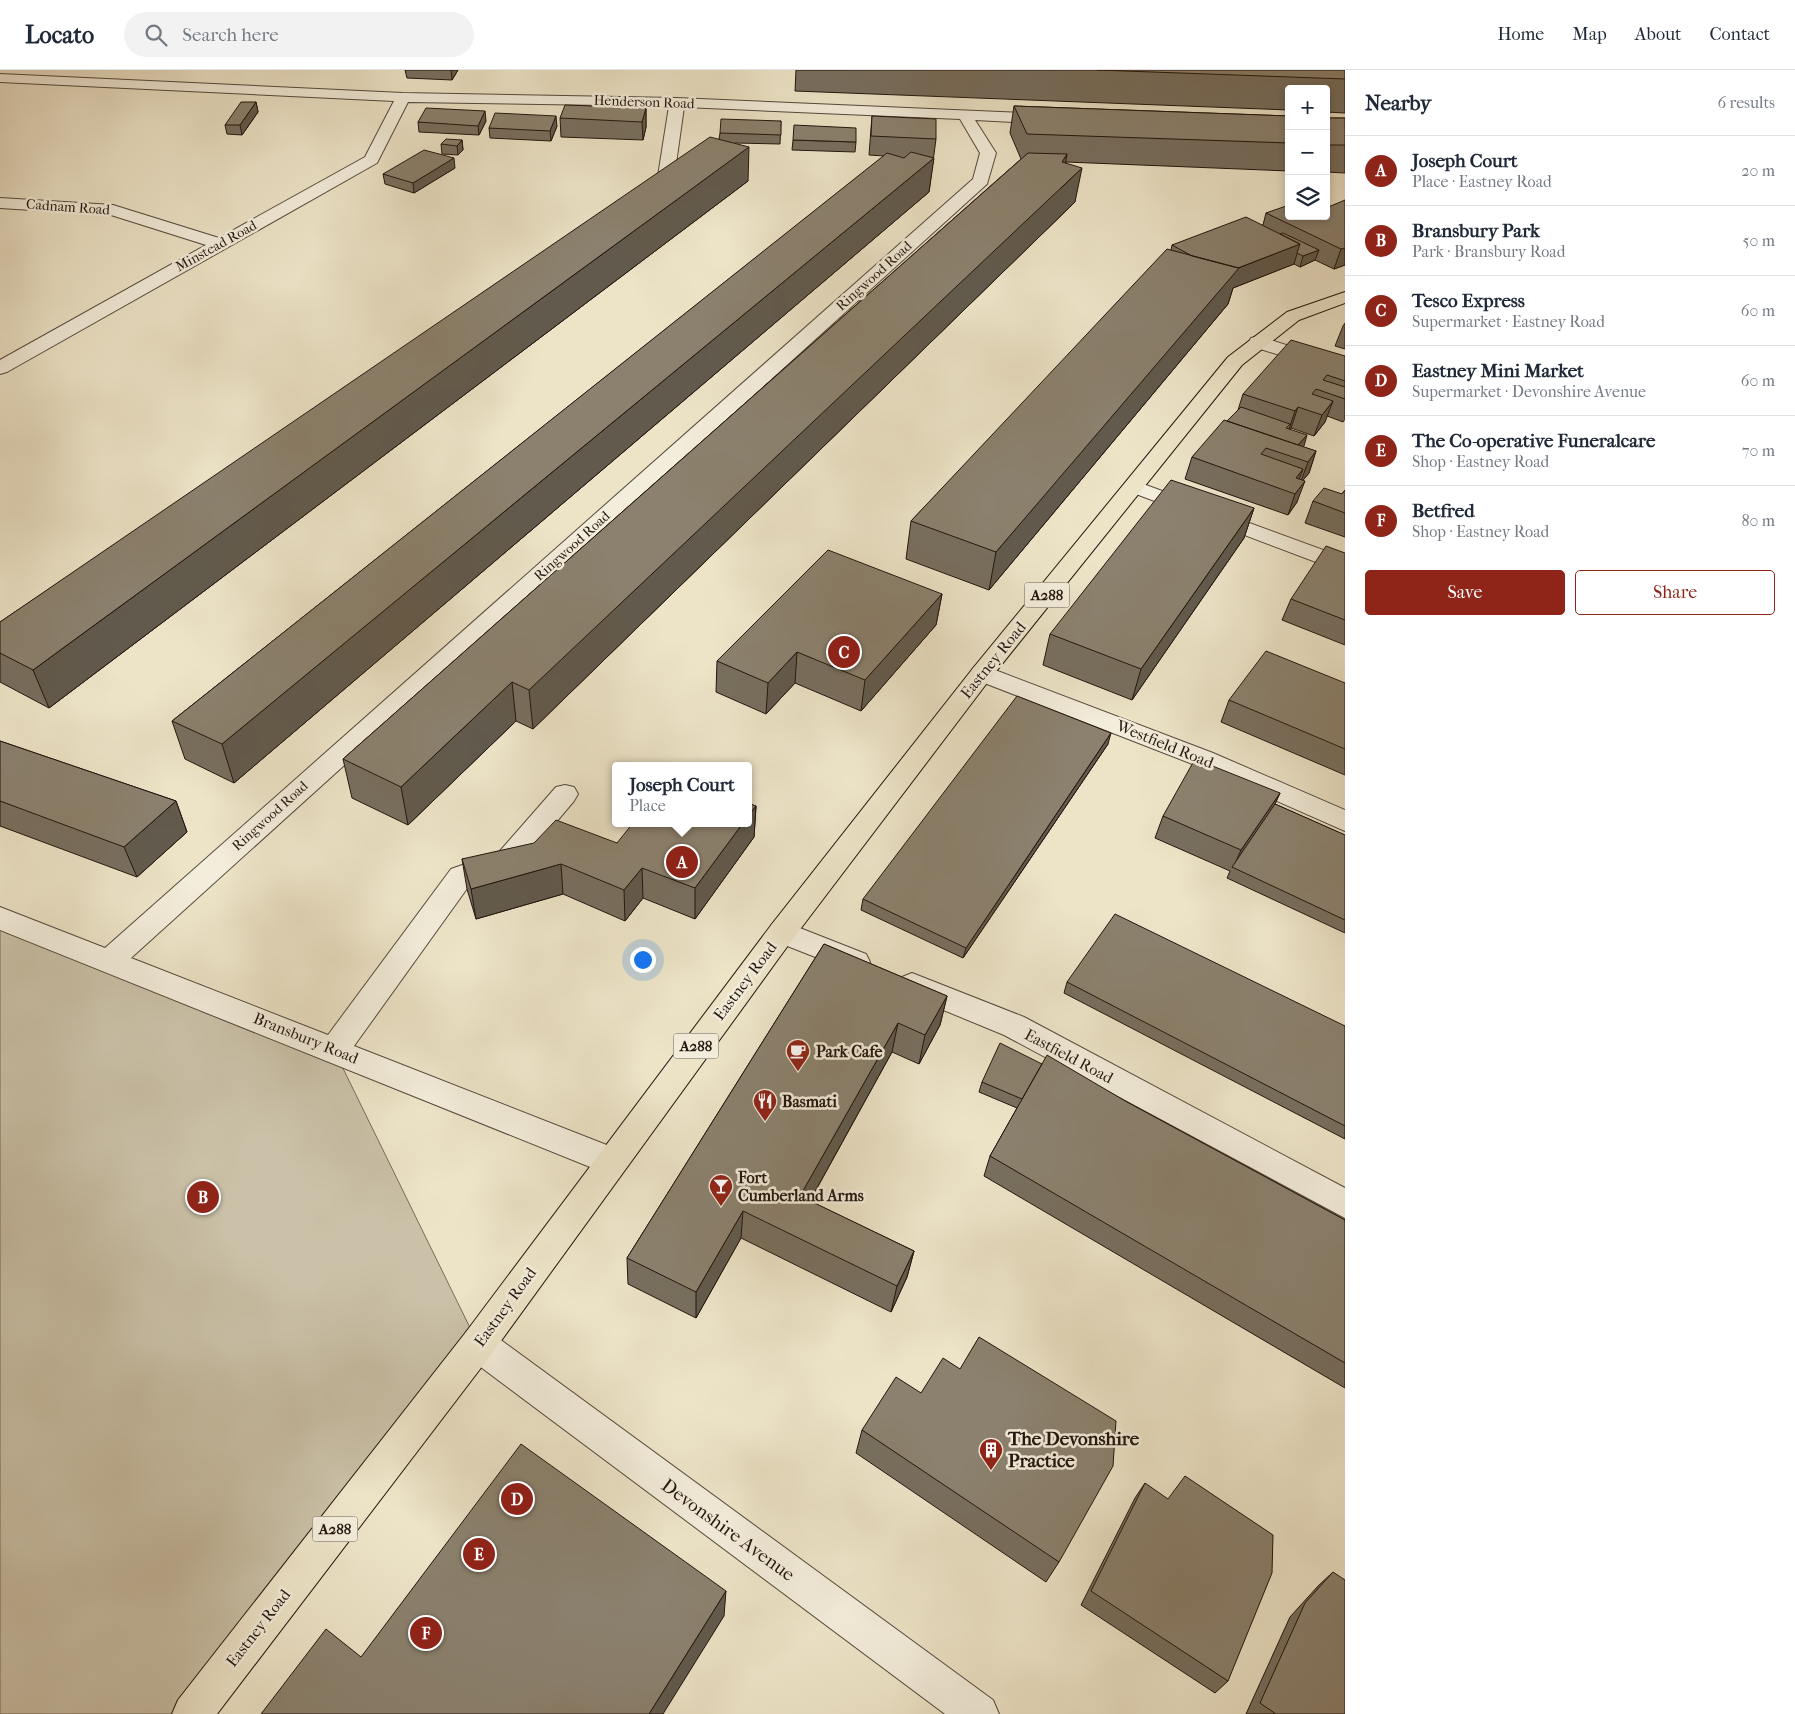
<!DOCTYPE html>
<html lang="en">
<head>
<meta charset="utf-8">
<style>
	:root { --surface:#fff; --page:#f2f2f3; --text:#1f2937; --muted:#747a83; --line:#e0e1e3; --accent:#8f2418 }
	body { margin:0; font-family:"IM FELL French Canon",serif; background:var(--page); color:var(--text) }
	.controls { position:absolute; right:15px; top:15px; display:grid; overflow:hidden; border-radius:5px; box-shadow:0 2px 8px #0003 }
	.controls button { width:45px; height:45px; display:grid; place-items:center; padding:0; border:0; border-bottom:1px solid var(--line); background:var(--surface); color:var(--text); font:25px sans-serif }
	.you { position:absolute; left:642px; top:889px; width:18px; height:18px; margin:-12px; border:4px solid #fff; border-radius:50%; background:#1a73e8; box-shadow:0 0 0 8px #1a73e833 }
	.badge { display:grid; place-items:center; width:32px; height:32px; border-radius:50%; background:var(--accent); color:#fff; font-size:16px; font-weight:700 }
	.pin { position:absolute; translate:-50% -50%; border:2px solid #fff; box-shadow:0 1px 5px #0006 }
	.popup { position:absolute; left:612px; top:692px; width:140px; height:65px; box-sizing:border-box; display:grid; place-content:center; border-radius:5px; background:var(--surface); filter:drop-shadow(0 1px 4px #0005); font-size:16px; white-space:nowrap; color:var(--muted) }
	.popup b { font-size:19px; color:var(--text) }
	.popup::after { content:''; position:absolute; left:50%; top:100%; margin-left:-10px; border:10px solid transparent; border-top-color:var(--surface) }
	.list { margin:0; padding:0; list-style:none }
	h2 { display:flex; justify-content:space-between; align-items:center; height:65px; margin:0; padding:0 20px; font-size:21px }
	h2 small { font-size:16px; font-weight:400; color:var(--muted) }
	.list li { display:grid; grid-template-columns:32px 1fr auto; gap:15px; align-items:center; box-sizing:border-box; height:70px; padding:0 20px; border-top:1px solid var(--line) }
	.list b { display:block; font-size:19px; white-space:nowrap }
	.list p { margin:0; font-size:16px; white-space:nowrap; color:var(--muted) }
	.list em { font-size:16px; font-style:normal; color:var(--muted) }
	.actions { display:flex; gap:10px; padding:15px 20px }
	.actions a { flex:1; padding:11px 0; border:1px solid var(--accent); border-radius:5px; text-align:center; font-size:18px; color:var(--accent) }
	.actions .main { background:var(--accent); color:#fff }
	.icon { flex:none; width:28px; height:28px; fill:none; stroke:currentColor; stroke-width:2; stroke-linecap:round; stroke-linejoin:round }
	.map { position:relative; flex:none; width:1345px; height:1644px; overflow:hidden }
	header { display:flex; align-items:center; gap:30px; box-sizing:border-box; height:70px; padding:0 25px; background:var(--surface); border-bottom:1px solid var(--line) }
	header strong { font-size:24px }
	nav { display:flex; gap:28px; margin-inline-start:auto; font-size:18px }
	.search { width:350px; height:45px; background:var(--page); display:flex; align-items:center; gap:12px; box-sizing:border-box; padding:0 18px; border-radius:28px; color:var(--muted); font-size:19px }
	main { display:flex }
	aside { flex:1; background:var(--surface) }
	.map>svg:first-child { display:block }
	.green { fill:#cac1a8; stroke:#766b5a }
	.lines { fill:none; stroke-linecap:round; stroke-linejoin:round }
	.minor-casing { stroke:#54493c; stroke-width:2 }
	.major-casing { stroke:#21150d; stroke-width:2 }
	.minor { fill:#f3eddb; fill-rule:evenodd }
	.major { fill:#ede4c8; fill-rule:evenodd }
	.wall { fill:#786f5f; stroke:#21150d }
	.shaded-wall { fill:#615a4d; stroke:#21150d }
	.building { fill:#8b816e; stroke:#21150d }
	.labels { text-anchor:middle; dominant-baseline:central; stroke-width:5; stroke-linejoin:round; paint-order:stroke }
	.far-street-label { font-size:14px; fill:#21150d; stroke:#f3eddb }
	.shield { fill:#f3eddb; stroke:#60564b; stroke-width:1 }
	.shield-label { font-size:15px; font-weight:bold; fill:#21150d }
	.street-label { font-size:16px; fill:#21150d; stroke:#f3eddb }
	.poi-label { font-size:16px; font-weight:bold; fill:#21150d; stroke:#f3eddb; text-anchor:start }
	.near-poi-label { font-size:19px; font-weight:bold; fill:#21150d; stroke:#f3eddb; text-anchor:start }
	.near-street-label { font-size:19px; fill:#21150d; stroke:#f3eddb }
</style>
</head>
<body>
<header>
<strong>Locato</strong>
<div class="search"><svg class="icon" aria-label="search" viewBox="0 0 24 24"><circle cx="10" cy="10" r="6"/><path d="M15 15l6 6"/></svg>Search here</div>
<nav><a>Home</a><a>Map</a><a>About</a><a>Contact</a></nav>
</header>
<main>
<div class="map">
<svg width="1345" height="1644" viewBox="0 0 1345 1644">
	<rect width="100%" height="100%" fill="#ede4c8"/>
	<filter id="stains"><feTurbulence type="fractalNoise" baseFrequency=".004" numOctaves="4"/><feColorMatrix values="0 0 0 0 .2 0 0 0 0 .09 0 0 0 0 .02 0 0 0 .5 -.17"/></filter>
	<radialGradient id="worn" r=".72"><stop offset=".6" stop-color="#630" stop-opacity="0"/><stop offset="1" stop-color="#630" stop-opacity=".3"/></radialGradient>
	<!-- green -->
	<path class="green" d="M0,848L334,980L478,1274L192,1644H0Z"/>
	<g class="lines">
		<!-- minor casing -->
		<g class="minor-casing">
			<path id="minor" d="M0,4L403,23L677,28L1050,44L1058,49L1050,54L975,50L996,83L987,114L131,888L328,965L451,799L499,782L556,717L565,715L574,717L578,724L574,731L519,796L471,813L354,976L622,1081L627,1091L622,1101L611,1105L600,1101L0,860V837L105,878L973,109L980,83L960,49L684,37L674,108L652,125L646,127L638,122L658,106L669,36L408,32L377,93L7,302L0,304V290L206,175L111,145L0,138V128L113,135L219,168L365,87L394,31L0,12Z
				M1258,266L1345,294V306L1251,276L1249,272L1251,268Z
				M1135,411L1345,488V503L1128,421L1124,417L1128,413Z
				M982,595L1213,683L1345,740V761L1195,695L974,609L970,603L974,597Z
				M782,851L866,884L870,892L866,900L856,903L772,870L768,862L772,854Z
				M912,903L1024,947L1345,1118V1148L1004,965L902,923L898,915L902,907Z
				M478,1257L490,1262L993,1630L999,1644H945L466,1286L461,1274L466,1262Z"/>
		</g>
		<!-- major casing -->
		<g class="major-casing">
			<path id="major" d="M1345,222V233L1299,250L1242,295L990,609L792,870L490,1286L217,1644H172L178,1630L466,1262L772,854L974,597L1228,287L1287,242Z"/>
		</g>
		<!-- minor -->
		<use href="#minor" class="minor"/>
		<!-- major -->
		<use href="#major" class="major"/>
	</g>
	<!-- wall -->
	<path class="wall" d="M405,0H458L452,10L407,8Z
		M796,0H1345V43L1326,42V19H1289V40L795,21Z
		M256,32L258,42L242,65L227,64L225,55Z
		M1014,36L1289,46V101L1066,92L1075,132L533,659L516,651L408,755L352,728L343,689L1021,89L1010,63Z
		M646,38V57L643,70L561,67L560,48Z
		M872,46L936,69L929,122L234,713L185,689L172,651L884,86L869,85Z
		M1326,48H1345V103L1326,102Z
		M486,51L479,65L419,62L418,52Z
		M781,51L780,74L735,73L748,111L49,638L0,612V552L719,69L720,63Z
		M557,56L551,71L490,68L489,58Z
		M462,70L463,80L458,85L442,84L441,74Z
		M793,70L856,72L855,82L792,80Z
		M455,98L414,123L385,114L383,104Z
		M1345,130V195L1334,199L1315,190L1300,197L1294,194L1233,218L1228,234L989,520L906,489L911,451L1171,180L1172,175L1263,155L1266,143L1326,146Z
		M1345,253V279L1335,276L1343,256Z
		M1345,286V349L1343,352L1327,346L1325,352L1314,366L1291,358L1290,359L1304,376L1303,377L1316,381L1309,403L1303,410L1297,432L1288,445L1185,409L1192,387L1238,340L1243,324Z
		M1345,420V467L1305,453L1313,431L1342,424Z
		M1254,438L1244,468L1132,630L1043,595L1050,564Z
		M1345,483V575L1282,550L1291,529Z
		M942,524L936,555L861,641L795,613L766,644L716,622L717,591Z
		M1345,613V705L1221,652L1229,630Z
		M0,671L176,731L187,762L137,807L0,756Z
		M1108,674L963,888L861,840L863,829Z
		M1280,723L1275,734L1345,765V863L1227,808L1230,801L1155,768L1163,746Z
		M756,736L754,767L695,849L643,828L625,851L563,824L476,849L467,819L462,789L617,773Z
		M824,874L947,926L940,955L919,994L892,982L810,1131L914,1181L907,1207L891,1242L741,1168L696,1248L628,1214L627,1188Z
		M1067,912L1345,956V1069L1064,923Z
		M1042,994L1127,1032L1345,1150V1318L984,1106L990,1086L1017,1038L979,1022L982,1012Z
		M921,1323L1059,1492L1046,1512L856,1383L862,1360Z
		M1145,1413L1228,1611L1215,1623L1081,1535L1135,1428Z
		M1333,1502L1345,1644H1246L1290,1547L1318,1516Z"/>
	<!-- shaded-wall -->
	<path class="shaded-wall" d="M451,0H458L452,10Z
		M256,32L258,42L242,65L240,55Z
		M646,38V57L643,70L642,52Z
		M485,41L486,51L479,65L478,56Z
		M556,46L557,56L551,71L550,61Z
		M462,70L463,80L458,85L457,76Z
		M749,77L748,111L49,638L33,600Z
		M1067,84L1061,118L1082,98L1075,132L533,659L529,620L1062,92Z
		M454,88L455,98L414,123L413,113Z
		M934,88L929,122L234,713L222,674Z
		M1300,174L1294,194L1233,218L1228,234L989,520L996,482L1226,203Z
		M1345,178V195L1334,199L1341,179Z
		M1319,180L1315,190L1300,197L1303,186Z
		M1333,331L1325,352L1314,366L1322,345Z
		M1298,337L1291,358L1288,362L1295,341Z
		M1307,365L1304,376L1293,387L1296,378Z
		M1316,381L1309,403L1300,414L1308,392Z
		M1303,399L1295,420L1296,408Z
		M1305,411L1297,432L1288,445L1295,424Z
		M1254,438L1244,468L1132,630L1141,599Z
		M942,524L936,555L861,641L865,610Z
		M797,582L795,613L766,644L768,613Z
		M512,612L516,651L408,755L401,717Z
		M1111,663L1108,674L963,888L966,878Z
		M1280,723L1270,745L1233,798L1241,780Z
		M176,731L187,762L137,807L124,777Z
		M756,736L754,767L695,849V818L743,753H748V746Z
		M561,794L563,824L476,849L471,819Z
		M642,798L643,828L625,851L624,820Z
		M947,926L940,955L919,994L925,965Z
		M898,953L892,982L797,1154L800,1126Z
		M743,1141L741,1168L696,1248V1222Z
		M914,1181L907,1207L891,1242L897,1216Z
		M726,1521L724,1546L663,1644H649Z"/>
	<!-- building -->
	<path class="building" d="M1097,0H1345V9Z
		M241,32H256L240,55H225Z
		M565,35L646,38L642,52L560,48Z
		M1014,36L1289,46V73L1027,64Z
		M426,38L485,41L478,56L418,52Z
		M495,43L556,46L550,61L489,58Z
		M872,46L936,49V69L871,66Z
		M1326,48H1345V75H1326Z
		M721,49L781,51V65L720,63Z
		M794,55L856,58V72L793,70Z
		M710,67L749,77L33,600L0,583V552Z
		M446,69L462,70L457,76L441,74Z
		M424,80L454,88L413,113L383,104Z
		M911,82L934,88L222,674L172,651L887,83L904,88Z
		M1028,83L1067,84L1062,92L1082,98L529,620L512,612L401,717L343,689Z
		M1345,130V178L1341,179L1266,143L1289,135V146H1326V138Z
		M1246,147L1300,174L1238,198L1192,186L1172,175Z
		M1283,163L1319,180L1303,186L1297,183L1300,174L1280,164Z
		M1167,179L1239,198L996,482L911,451Z
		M1291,270L1345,286V311L1327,305L1323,310L1345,317V329L1316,319L1312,324L1333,331L1322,345L1298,337L1295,341L1243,324Z
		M1241,337L1290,354L1286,358L1307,365L1298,375L1227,351Z
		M1224,350L1316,381L1308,392L1266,378L1261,384L1303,399L1296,408L1305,411L1295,424L1192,387Z
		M1171,410L1254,438L1141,599L1050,564Z
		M1324,418L1342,424L1345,420V443L1313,431Z
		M1326,476L1345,483V550L1291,529Z
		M828,480L942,524L865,610L797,582L768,613L717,591Z
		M1266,581L1345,613V679L1229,630Z
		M1017,626L1111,663L966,878L863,829Z
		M0,671L176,731L124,777L0,731Z
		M1195,689L1280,723L1241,780L1163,746Z
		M748,733L756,736L748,746Z
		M1275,734L1345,765V850L1232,797Z
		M556,750L617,773L633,753H743L695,818L642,798L624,820L561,794L471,819L462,789L534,773Z
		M1115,844L1345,956V1056L1067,912Z
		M824,874L947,926L925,965L898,953L800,1126L914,1181L897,1216L743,1141L696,1222L627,1188Z
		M1000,973L1042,994L1022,1029L982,1012Z
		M1047,985L1127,1032L1345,1150V1293L990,1086Z
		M979,1267L1116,1351L1113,1396L1059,1492L862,1360L896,1307L921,1323L943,1288L960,1299Z
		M521,1374L726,1521L649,1644H261L326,1559L361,1587Z
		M1185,1406L1273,1465L1272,1503L1228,1611L1091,1521L1145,1413L1168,1429Z
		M1333,1502L1345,1510V1644H1276L1260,1633L1305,1533Z"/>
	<!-- icons -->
	<defs>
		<g id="cafe-pin" transform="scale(1.25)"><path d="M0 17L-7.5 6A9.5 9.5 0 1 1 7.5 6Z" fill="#8f2418" stroke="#f3eddb"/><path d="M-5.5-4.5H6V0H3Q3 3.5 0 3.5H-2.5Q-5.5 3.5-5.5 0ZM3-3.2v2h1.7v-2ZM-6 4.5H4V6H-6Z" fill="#fff"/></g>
		<g id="restaurant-pin" transform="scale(1.25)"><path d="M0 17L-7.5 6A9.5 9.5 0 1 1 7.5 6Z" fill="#8f2418" stroke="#f3eddb"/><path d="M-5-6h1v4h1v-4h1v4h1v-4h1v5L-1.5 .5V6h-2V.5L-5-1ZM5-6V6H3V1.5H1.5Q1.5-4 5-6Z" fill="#fff"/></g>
		<g id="bar-pin" transform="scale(1.25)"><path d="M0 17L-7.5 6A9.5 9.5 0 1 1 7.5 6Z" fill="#8f2418" stroke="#f3eddb"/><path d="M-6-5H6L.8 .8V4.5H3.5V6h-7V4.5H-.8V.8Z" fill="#fff"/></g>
		<g id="building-pin" transform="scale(1.25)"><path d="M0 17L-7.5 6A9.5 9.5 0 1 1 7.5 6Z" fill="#8f2418" stroke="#f3eddb"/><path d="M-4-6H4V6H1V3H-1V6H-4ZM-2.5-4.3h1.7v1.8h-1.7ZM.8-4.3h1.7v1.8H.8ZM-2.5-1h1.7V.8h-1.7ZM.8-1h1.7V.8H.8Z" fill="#fff"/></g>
	</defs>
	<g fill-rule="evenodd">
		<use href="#cafe-pin" x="798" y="981"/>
		<use href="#restaurant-pin" x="765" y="1031"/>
		<use href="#bar-pin" x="721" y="1116"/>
		<use href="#building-pin" x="991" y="1380"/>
	</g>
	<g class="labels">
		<!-- far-street labels -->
		<g class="far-street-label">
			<text transform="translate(644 32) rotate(2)">Henderson Road</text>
			<text transform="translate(68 137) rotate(4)">Cadnam Road</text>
			<text transform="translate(216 176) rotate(-29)">Minstead Road</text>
			<text transform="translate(874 206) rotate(-42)">Ringwood Road</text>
			<text transform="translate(572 476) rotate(-42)">Ringwood Road</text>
			<text transform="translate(270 746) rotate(-42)">Ringwood Road</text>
		</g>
		<!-- shield labels -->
		<g class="shield">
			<rect x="1024.5" y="512.5" width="45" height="25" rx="4"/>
			<rect x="673.5" y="963.5" width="45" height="25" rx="4"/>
			<rect x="312.5" y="1446.5" width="45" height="25" rx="4"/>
		</g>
		<g class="shield-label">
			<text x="1047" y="525">A288</text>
			<text x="696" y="976">A288</text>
			<text x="335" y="1459">A288</text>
		</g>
		<!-- street labels -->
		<g class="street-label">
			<text transform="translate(993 590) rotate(-51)">Eastney Road</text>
			<text transform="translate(1165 674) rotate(22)">Westfield Road</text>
			<text transform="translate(745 911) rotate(-53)">Eastney Road</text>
			<text transform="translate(306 968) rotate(22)">Bransbury Road</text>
			<text transform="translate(1069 986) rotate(28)">Eastfield Road</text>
			<text transform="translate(505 1237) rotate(-54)">Eastney Road</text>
			<text transform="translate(258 1558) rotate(-52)">Eastney Road</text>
		</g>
		<!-- poi labels -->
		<g class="poi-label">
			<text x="816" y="981">Park Cafe</text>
			<text x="782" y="1031">Basmati</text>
			<text x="738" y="1107">Fort<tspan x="738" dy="18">Cumberland Arms</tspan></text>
		</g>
		<!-- near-poi labels -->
		<g class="near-poi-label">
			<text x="1008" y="1369">The Devonshire<tspan x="1008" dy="22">Practice</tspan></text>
		</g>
		<!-- near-street labels -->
		<g class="near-street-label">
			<text transform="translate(728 1460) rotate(36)">Devonshire Avenue</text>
		</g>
	</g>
	<rect width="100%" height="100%" filter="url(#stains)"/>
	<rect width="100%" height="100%" fill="url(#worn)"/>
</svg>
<div class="controls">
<button>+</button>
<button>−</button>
<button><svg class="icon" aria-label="layers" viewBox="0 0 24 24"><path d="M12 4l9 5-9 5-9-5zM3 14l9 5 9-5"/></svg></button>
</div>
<div class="you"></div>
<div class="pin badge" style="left:682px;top:792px">A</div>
<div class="popup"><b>Joseph Court</b>Place</div>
<div class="pin badge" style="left:203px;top:1127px">B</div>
<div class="pin badge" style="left:844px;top:582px">C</div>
<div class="pin badge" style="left:517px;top:1429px">D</div>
<div class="pin badge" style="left:479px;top:1484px">E</div>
<div class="pin badge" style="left:426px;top:1563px">F</div>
</div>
<aside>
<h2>Nearby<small>6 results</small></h2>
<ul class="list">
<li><span class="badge">A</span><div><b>Joseph Court</b><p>Place · Eastney Road</p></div><em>20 m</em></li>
<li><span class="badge">B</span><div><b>Bransbury Park</b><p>Park · Bransbury Road</p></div><em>50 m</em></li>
<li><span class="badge">C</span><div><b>Tesco Express</b><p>Supermarket · Eastney Road</p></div><em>60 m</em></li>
<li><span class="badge">D</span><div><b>Eastney Mini Market</b><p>Supermarket · Devonshire Avenue</p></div><em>60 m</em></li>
<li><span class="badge">E</span><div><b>The Co-operative Funeralcare</b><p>Shop · Eastney Road</p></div><em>70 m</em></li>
<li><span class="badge">F</span><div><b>Betfred</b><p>Shop · Eastney Road</p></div><em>80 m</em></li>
</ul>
<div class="actions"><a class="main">Save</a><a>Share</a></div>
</aside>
</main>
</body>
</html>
